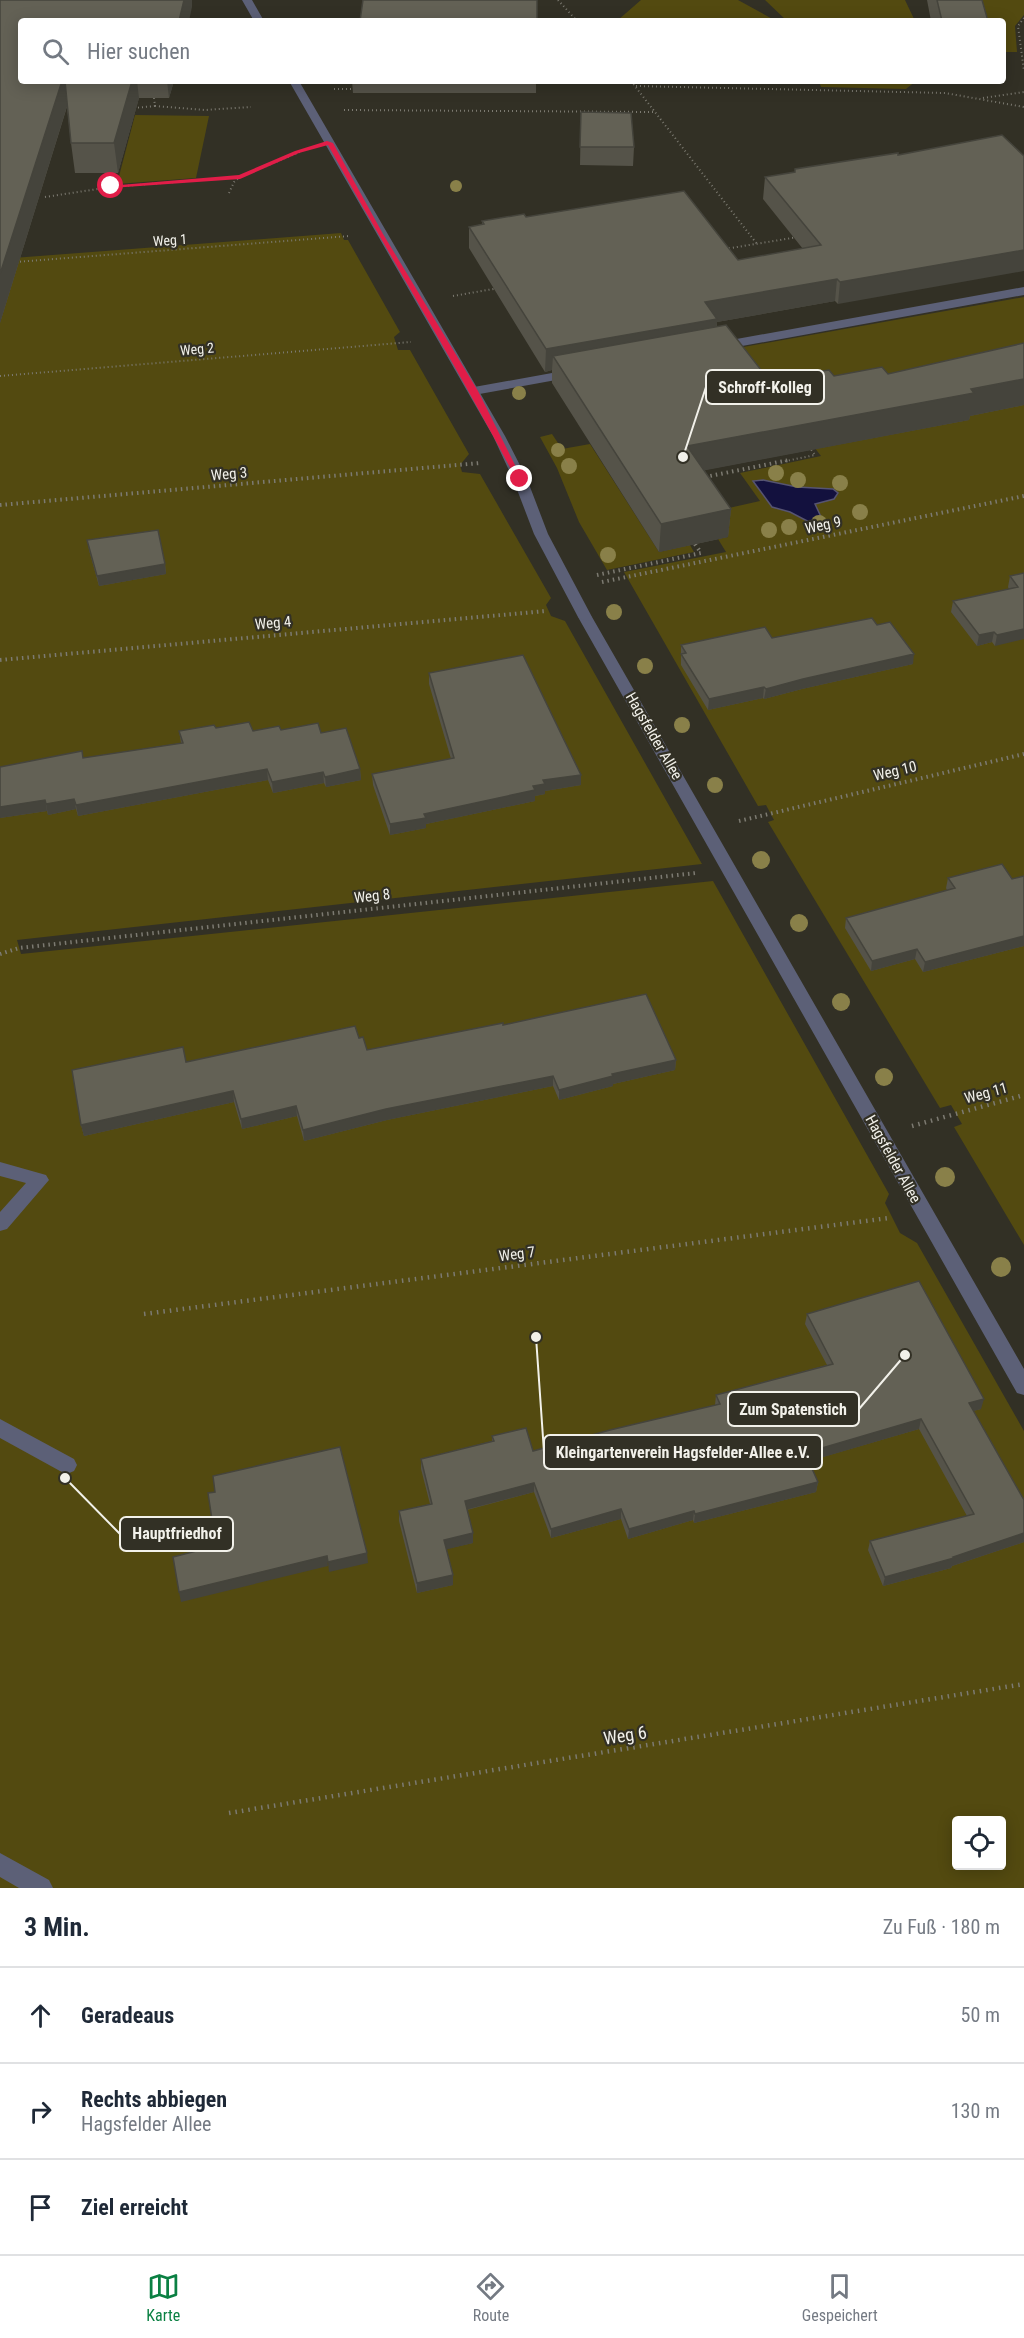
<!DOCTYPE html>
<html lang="de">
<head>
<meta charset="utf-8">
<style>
	:root { --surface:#fff; --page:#f2f2f3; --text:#1f2937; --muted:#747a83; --line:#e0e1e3; --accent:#0b8043 }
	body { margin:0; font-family:"Roboto Condensed",sans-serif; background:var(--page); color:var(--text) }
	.controls { position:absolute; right:18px; bottom:18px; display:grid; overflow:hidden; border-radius:6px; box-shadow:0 3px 15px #0003 }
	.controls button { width:54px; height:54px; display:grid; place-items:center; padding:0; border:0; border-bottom:2px solid var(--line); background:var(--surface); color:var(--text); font:30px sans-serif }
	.stop { position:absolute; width:18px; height:18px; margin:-14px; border:4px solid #e11d48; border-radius:50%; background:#fff }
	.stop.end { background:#e11d48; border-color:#fff; box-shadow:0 2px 6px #0008 }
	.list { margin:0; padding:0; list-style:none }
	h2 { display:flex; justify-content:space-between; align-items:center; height:78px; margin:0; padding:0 24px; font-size:26px }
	h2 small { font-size:20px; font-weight:400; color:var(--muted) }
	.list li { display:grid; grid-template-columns:39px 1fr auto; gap:18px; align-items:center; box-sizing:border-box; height:96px; padding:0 24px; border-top:2px solid var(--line) }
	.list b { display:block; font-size:22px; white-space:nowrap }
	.list p { margin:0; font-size:20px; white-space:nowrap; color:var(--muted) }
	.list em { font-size:20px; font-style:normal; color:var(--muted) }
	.icon { flex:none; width:33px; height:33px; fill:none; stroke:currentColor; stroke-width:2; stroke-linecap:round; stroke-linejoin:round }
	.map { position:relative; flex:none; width:1024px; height:1888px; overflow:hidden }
	.search { position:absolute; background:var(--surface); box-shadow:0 3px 15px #0003; left:18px; right:18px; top:18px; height:66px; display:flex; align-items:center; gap:15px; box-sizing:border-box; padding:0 21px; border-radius:6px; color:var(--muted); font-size:22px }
	.sheet { height:366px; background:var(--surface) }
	nav { display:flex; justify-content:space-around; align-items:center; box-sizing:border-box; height:84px; border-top:2px solid var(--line); background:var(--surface); font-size:16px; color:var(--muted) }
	nav a { display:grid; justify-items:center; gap:3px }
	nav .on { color:var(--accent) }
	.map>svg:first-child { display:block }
	.green { fill:#534a10; fill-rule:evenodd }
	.water { fill:#13113e; stroke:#565472; stroke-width:1.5 }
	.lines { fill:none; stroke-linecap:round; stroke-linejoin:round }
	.path-far2 { stroke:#7c7a71; stroke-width:2; stroke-dasharray:1 3; stroke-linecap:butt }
	.path-far1 { stroke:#7c7a71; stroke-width:4; stroke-dasharray:1.5 4; stroke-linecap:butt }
	.path { stroke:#7c7a71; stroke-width:4.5; stroke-dasharray:1.5 5; stroke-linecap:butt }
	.service { fill:#5c6077; fill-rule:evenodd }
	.minor { fill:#5c6077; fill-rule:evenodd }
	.tree { fill:#898049 }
	.wall { fill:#555349 }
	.shaded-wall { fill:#45443c }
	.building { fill:#636155; stroke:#45443c; stroke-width:1.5 }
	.route { fill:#e11d48 }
	.labels { text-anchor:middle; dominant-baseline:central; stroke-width:4.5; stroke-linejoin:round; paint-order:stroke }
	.far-street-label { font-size:14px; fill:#f2f1ea; stroke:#323025 }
	.street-label { font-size:15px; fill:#f2f1ea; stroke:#323025 }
	.near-street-label { font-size:18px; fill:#f2f1ea; stroke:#323025 }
	.leader { fill:none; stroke:#f2f1ea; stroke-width:2 }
	.callout-dot { fill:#f2f1ea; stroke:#323025; stroke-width:2 }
	.callout { fill:#323025; stroke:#f2f1ea; stroke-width:2 }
	.callout-label { font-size:16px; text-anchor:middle; font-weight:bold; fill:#f2f1ea }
</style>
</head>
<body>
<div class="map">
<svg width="1024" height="1888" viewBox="0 0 1024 1888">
	<rect width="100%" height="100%" fill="#323025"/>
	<!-- green -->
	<path class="green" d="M641,0H738L776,21L618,20Z
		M765,0H905L915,21H787Z
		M969,0H1024V15L1015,26L1017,52H1003V21H976Z
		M819,81H916L906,89L821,87Z
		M135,115L209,116L196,178L117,184Z
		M341,233L344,240H348L400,332L394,337L398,350H410L469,454L460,465L462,472L480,474L551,598L546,605L551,616L565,621L702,864L17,940L21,954L713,881L889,1194L885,1203L900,1233L917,1243L1024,1431V1888H0V259ZM956,1820H1002V1866H956Z
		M1024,297V1245L954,1127L962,1124L951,1105L940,1108L768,822L774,820L766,805L758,806L624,572L726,552L718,539L728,537L711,512L760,501L740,473L821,456L738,348Z
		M552,434L562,449L590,444L659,552L690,545L694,552L607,570L579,522L557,468L540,437Z"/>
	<!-- water -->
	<path class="water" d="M763,480L797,487L833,489L838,493L834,499L815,504L822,519L811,523L790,512L772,507L753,481Z"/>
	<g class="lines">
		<!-- path-far2 -->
		<path class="path-far2" d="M558,0L577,21
			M1024,18L1018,26L1024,71
			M631,81L757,244
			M636,86L945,93L1024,107
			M334,89H356
			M154,98L155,106L205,110L251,107
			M983,98L1024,92
			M134,108L155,106
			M344,110L655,112
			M229,193L234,182L240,177
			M45,197L111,187L240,177L302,151
			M725,249L798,237
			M16,262L349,236
			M453,296L499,288
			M0,376L411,342
			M781,462L815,455L809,447"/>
		<!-- path-far1 -->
		<path class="path-far1" d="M705,477L789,460
			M0,505L480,463
			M597,575L701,553L695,544
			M602,582L1024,496
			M0,660L546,611
			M739,821L1024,754
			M0,954L19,948L696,873"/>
		<!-- path -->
		<path class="path" d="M912,1126L1024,1095
			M144,1314L889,1218
			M229,1813L1024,1684"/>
		<!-- service -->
		<path class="service" d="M1024,287V295L720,350L714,346L720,342Z
			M574,369L578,370L580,373L578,376L474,395L468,391L474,387Z
			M585,613L592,617L1024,1369V1395L1017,1393L578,617Z
			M0,1162L46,1175L49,1180L7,1229L0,1231V1212L26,1183L0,1176Z
			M0,1419L74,1459L77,1465L74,1471L67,1474L60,1471L0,1438Z
			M0,1853L49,1880L53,1888H19L0,1877Z"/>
		<!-- minor -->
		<path class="minor" d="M242,0H252L264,21H254Z
			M289,81H299L505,436L527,479L548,534L592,617L590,620L585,621L578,617L534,534L513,479L493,436Z"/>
	</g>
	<!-- trees -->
	<g class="tree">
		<circle cx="456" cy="186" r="6"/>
		<circle cx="519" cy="393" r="7"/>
		<circle cx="558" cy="450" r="7"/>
		<circle cx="569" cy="466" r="8"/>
		<circle cx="776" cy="473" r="8"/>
		<circle cx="798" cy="480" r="8"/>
		<circle cx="840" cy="483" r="8"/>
		<circle cx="860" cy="512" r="8"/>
		<circle cx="819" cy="523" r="8"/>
		<circle cx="789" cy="527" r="8"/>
		<circle cx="769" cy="530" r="8"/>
		<circle cx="608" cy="555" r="8"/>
		<circle cx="614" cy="612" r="8"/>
		<circle cx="645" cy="666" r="8"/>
		<circle cx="682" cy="725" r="8"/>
		<circle cx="715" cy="785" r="8"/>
		<circle cx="761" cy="860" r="9"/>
		<circle cx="799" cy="923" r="9"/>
		<circle cx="841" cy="1002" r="9"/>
		<circle cx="884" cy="1077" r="9"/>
		<circle cx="945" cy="1177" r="10"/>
		<circle cx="1001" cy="1267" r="10"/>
	</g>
	<!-- wall -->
	<path class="wall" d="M0,0H192V7L21,81H174L169,98H139L118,173H75L71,143L67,107L0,323Z
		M927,0H982L988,21H931Z
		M352,81H536V93H353Z
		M581,112L634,147L633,166L580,165Z
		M898,153L838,304L835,301L717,322V326L768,379L888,374L1024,343V405L970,416L969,420L704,470L731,509L728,537L659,552L552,383V370L545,372L469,248V227L482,224V221L526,217L738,260L803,249L763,199L765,177L795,172V169Z
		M87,540L165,564L166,574L99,586L89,550Z
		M1024,573L995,646L992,642L977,646L951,612L953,601L1009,589L1008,587L1010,576Z
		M877,625L913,664L802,689L764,699L763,698L708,710L681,665V645L772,638Z
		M429,673L581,785L545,791V794L535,796V801L426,824V828L390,835L373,785L372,774L451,759L429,684Z
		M216,728L253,731L281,730L321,733L360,769L361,780L326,787L324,783L273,793L268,780L78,816L76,809L48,815L47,811L0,818L83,758L181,743L179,731Z
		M1024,876V946L923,972L915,959L871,971L845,928L846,918L947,890L946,888L948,878L1012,879Z
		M503,1025L676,1060L675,1070L613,1084V1086L559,1100L553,1086L387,1120L304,1141L297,1116L242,1129L234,1102L84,1136L81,1125L186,1062L359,1038L367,1050Z
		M807,1314L981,1409L973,1411L1024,1500V1542L952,1566L951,1568L883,1586L868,1550L870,1541L967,1516L919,1429L809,1461L818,1482L816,1492L694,1523L693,1520L628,1539L621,1519L551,1538L534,1492L467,1510L473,1533V1543L446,1549L453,1585L417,1593L399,1521V1511L430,1504L421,1469V1459L492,1441V1436L533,1451L715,1405L716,1395L827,1365L805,1324Z"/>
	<!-- shaded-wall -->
	<path class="shaded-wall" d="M184,0H192V7L189,21H179Z
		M62,81H65L68,103L0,323V274Z
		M132,81H137L139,98L118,173L114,143Z
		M167,81H174L169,98Z
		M1024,250V271L838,304L840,282Z
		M837,279L835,301L717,322L716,341L553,356L552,370L545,372L546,349L705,302Z
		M1024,379V405L970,416L969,420L686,474L687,446Z
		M731,509L728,537L659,552L661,524Z
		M165,564L166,574L99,586L97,576Z
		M1024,629V639L995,646L997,635Z
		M994,632L992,642L977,646L979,635Z
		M914,654L913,664L802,689L764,699L766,689L803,679Z
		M764,687L763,698L708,710L709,699Z
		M267,769L268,780L78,816L76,805Z
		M360,769L361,780L326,787L325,777Z
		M323,772L324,783L273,793L272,782Z
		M581,775V785L545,791V794L535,796V801L426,824V828L390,835V824L424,814L533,786L543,780Z
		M74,799L76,809L48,815L46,804Z
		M45,800L47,811L0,818V807Z
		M1024,936V946L923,972L925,962Z
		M917,949L915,959L871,971L872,961Z
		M676,1060L675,1070L613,1084V1086L559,1100V1090L612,1074Z
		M553,1076V1086L387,1120L304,1141L303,1130L386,1109Z
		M233,1091L234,1102L84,1136L81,1125Z
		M296,1106L297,1116L242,1129L241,1119Z
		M984,1399L981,1409L966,1413L969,1403Z
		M921,1419L919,1429L803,1463L805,1453Z
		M818,1482L816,1492L694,1523L695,1514Z
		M534,1483V1492L465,1510V1501Z
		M621,1509V1519L551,1538V1529Z
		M694,1511L693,1520L628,1539L629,1529Z
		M473,1533V1543L444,1550V1540Z
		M1024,1533V1542L952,1566L951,1568L883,1586L885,1577L953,1557Z
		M367,1553L368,1563L329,1572L328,1562Z
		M327,1556L328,1566L181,1602L179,1592Z
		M453,1575V1585L417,1593V1583Z"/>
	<!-- building -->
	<path class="building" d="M0,0H184L179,21H21V81H62L0,274Z
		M363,0H537V21H360Z
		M937,0H982L988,21H942Z
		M65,81H132L114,143H71Z
		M581,112L631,113L634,147H580Z
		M1002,135L1024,156V250L840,282L837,279L705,302L717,319L546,349L469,227L484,224L482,221L524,214L526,217L684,191L738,260L821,245L765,177L795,172V169L898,153V155Z
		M726,325L768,379L829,370L834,376L882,367L888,374L1024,343V379L971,389L974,393L687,446L731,509L661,524L553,356Z
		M158,530L165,564L97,576L87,540Z
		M1024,573V629L997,635L994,632L979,635L953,601L1018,587L1010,576Z
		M872,618L877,625L890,622L914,654L803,679L766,689L764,687L709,699L681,654L686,653L681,645L765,627L772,638Z
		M523,655L581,775L543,780L545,784L533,786L535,790L424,814L426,818L390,824L372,774L454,758L429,673Z
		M249,722L253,731L279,726L281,730L318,723L321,733L346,728L360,769L325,777L323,772L272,782L267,769L76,805L74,799L46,804L45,800L0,807V767L82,751L83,758L183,743L179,731L214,725L216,728Z
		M1002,864L1012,879L1024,876V936L925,962L917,949L872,961L846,918L955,888L948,878Z
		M646,994L676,1060L612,1074L613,1076L559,1090L553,1076L386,1109L303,1130L296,1106L241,1119L233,1091L81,1125L72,1070L183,1047L186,1062L355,1026L359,1038L363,1037L367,1050L503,1023V1025Z
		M919,1281L984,1399L969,1403L1024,1500V1533L953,1557L954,1558L885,1577L870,1541L974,1514L921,1419L805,1453L818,1482L695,1514L694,1511L629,1529L621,1509L551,1529L534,1483L465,1501L473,1533L444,1540L453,1575L417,1583L399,1511L432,1504L421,1459L494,1441L492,1436L526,1428L533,1451L610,1430L720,1404L716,1395L833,1364L807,1314Z
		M340,1447L367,1553L328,1562L327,1556L179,1592L173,1557L216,1546L208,1493L215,1492L213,1476Z"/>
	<!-- route -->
	<path class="route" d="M327,141L333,143L383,234L478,391L523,481L516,479C457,366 390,257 328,145L299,153L240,179L111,188L108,186L239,175L295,151Z"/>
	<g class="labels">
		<!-- far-street labels -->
		<g class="far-street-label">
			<text transform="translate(170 240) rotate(-4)">Weg 1</text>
			<text transform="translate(197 349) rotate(-5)">Weg 2</text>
		</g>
		<!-- street labels -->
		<g class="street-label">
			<text transform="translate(229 474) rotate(-5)">Weg 3</text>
			<text transform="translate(823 525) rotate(-12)">Weg 9</text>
			<text transform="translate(273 623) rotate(-5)">Weg 4</text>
			<text transform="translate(654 736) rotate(60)">Hagsfelder Allee</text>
			<text transform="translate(895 771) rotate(-13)">Weg 10</text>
			<text transform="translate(372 896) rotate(-6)">Weg 8</text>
			<text transform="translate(986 1093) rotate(-15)">Weg 11</text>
			<text transform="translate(893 1159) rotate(61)">Hagsfelder Allee</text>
			<text transform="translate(517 1254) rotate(-7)">Weg 7</text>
		</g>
		<!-- near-street labels -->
		<g class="near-street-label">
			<text transform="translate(625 1735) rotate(-9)">Weg 6</text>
		</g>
	</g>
	<!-- callouts -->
	<path class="leader" d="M683 457L706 387M905 1355L859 1409M536 1337L544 1452M65 1478L120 1534"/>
	<g class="callout-dot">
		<circle cx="683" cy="457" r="6"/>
		<circle cx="905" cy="1355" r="6"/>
		<circle cx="536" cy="1337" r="6"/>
		<circle cx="65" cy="1478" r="6"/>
	</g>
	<g class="callout">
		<rect x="706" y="370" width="118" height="34" rx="6"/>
		<rect x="728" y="1392" width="131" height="34" rx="6"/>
		<rect x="544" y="1435" width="278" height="34" rx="6"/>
		<rect x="120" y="1517" width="113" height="34" rx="6"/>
	</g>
	<g class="callout-label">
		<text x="765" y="393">Schroff-Kolleg</text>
		<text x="793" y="1415">Zum Spatenstich</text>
		<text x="683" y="1458">Kleingartenverein Hagsfelder-Allee e.V.</text>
		<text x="177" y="1539">Hauptfriedhof</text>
	</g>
</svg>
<div class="controls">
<button><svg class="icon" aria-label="locate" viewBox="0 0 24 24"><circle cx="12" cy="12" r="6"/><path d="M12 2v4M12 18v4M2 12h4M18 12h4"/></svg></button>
</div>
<div class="stop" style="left:111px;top:186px"></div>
<div class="stop end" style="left:520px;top:479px"></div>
<div class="search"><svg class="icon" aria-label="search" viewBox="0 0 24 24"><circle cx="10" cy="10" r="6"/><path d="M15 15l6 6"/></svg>Hier suchen</div>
</div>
<section class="sheet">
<h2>3 Min.<small>Zu Fuß · 180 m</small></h2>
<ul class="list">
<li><svg class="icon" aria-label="ahead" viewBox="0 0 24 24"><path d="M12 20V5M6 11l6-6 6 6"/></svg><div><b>Geradeaus</b></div><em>50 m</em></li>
<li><svg class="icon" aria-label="right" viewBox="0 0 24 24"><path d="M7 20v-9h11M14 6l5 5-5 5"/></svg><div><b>Rechts abbiegen</b><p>Hagsfelder Allee</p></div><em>130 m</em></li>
<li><svg class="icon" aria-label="arrive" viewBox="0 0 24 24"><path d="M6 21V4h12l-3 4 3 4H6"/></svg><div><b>Ziel erreicht</b></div></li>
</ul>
</section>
<nav>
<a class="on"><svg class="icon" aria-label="map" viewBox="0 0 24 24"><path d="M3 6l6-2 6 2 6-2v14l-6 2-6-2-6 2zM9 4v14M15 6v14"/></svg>Karte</a>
<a><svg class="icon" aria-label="directions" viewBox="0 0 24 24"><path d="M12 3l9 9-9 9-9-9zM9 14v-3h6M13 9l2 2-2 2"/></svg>Route</a>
<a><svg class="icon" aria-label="saved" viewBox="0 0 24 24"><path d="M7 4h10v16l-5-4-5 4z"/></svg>Gespeichert</a>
</nav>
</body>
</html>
